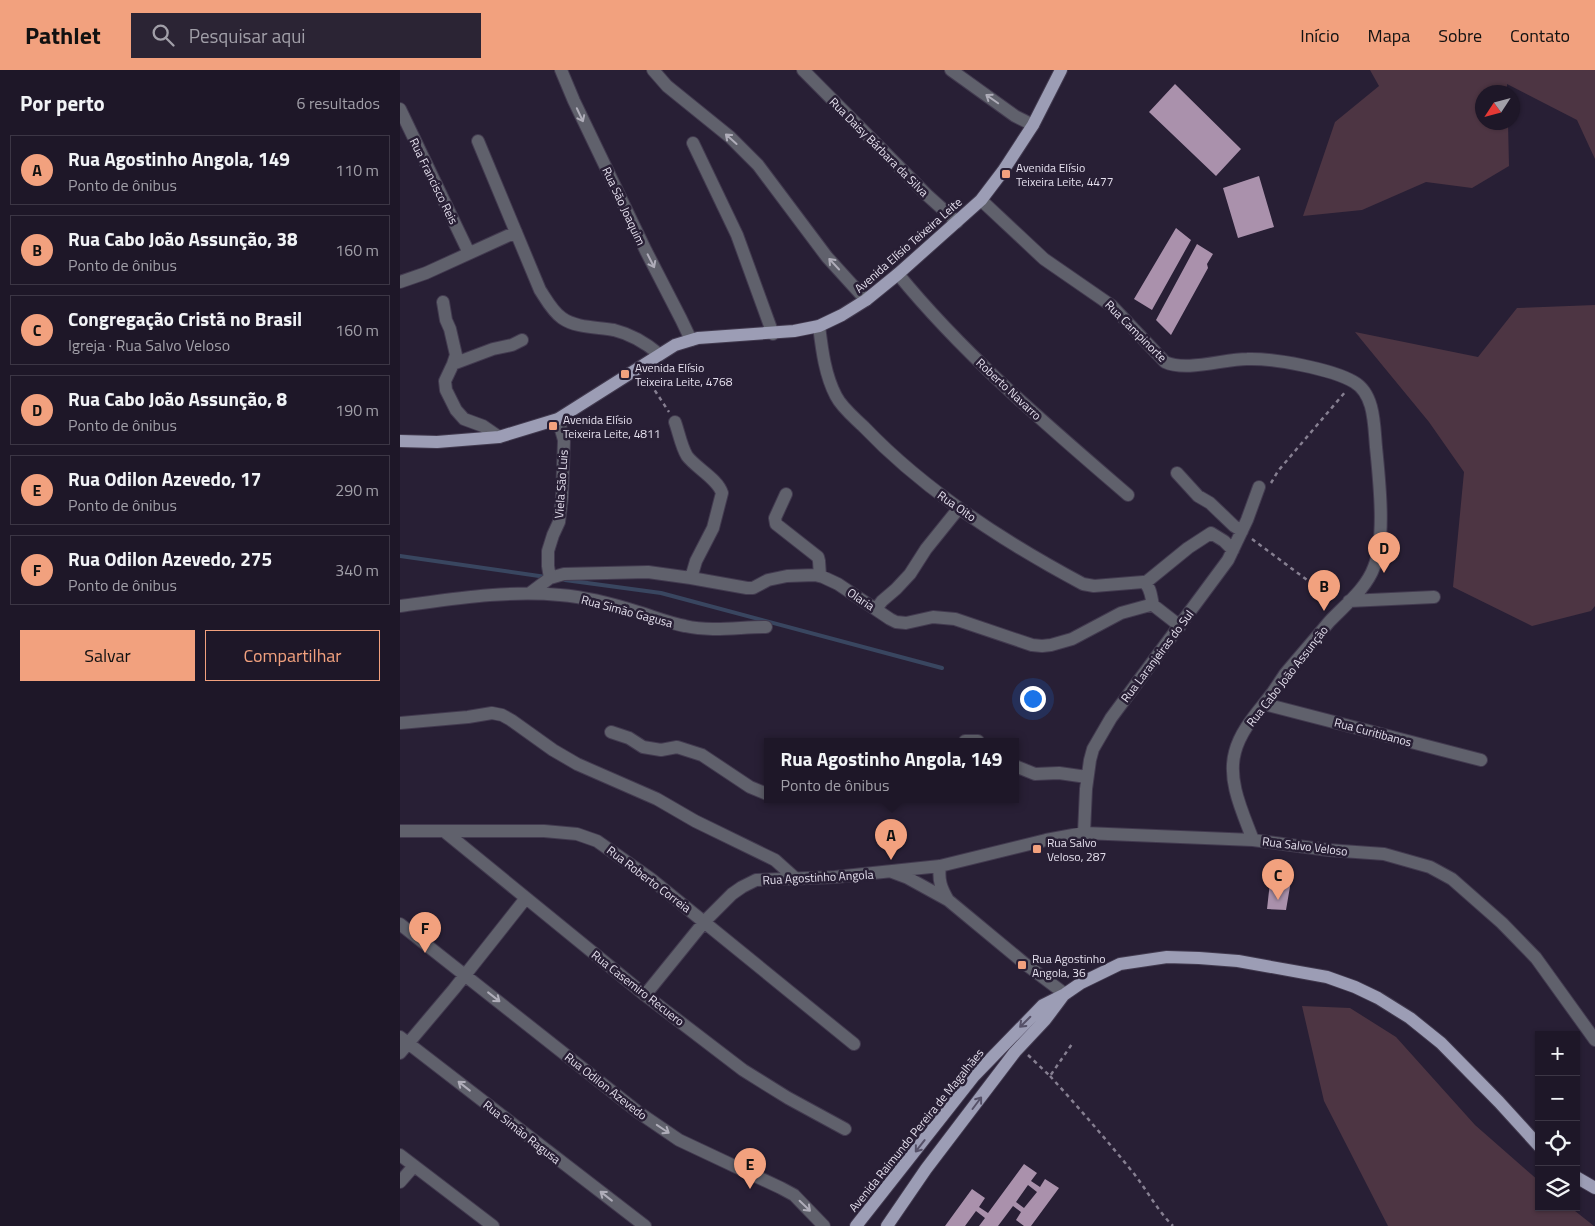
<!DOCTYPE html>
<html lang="pt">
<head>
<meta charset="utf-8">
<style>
	:root { --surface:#1e1728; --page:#2b2434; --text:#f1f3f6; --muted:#a19fa8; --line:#3c3645; --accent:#f2a17e }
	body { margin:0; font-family:"Titillium Web",sans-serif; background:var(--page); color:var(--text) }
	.controls { position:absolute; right:15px; bottom:15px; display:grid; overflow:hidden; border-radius:0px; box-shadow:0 1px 4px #0004 }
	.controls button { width:45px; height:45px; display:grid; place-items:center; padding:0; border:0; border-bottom:1px solid var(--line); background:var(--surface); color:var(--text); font:25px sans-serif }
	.compass { position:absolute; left:1075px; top:15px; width:45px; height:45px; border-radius:50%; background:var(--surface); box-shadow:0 1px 4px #0004; rotate:234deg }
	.you { position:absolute; left:632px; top:628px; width:18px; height:18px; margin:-12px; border:4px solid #fff; border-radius:50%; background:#1a73e8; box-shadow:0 0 0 8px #1a73e833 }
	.badge { display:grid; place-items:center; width:32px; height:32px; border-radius:50%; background:var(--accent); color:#111; font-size:16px; font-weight:700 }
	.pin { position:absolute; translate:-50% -41px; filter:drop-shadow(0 1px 2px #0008) }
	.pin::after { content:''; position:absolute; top:26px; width:18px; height:15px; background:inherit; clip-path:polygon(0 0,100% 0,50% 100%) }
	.popup { position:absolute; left:364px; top:668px; width:255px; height:65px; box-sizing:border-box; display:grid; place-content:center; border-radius:0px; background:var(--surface); filter:drop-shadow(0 1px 4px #0005); font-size:16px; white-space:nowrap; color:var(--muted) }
	.popup b { font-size:19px; color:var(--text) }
	.popup::after { content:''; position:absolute; left:50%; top:100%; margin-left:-10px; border:10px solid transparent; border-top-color:var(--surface) }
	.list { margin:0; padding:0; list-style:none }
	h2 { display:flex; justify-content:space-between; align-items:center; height:65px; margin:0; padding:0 20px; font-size:21px }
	h2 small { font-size:16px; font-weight:400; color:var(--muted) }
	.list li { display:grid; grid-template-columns:32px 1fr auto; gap:15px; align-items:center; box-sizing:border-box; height:70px; margin:0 10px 10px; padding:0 10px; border:1px solid var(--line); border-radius:0px }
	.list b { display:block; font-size:19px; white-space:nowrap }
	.list p { margin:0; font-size:16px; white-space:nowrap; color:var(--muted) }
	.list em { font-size:16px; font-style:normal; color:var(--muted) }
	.actions { display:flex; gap:10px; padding:15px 20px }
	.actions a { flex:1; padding:11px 0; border:1px solid var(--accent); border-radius:0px; text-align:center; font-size:18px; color:var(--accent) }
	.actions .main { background:var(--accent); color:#111 }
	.icon { flex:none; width:28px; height:28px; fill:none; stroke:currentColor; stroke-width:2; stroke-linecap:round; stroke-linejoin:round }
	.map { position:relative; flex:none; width:1195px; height:1156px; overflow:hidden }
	header { display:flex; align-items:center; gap:30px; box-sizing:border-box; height:70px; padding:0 25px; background:var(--accent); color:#111 }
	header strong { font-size:24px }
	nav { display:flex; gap:28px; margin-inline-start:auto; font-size:18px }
	.search { width:350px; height:45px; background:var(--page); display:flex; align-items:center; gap:12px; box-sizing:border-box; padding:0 18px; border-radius:0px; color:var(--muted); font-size:19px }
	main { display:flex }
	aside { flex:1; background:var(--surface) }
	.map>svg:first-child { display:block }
	.green { fill:#4d3543 }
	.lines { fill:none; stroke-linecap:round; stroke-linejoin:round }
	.stream { stroke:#394660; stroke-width:4 }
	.building { fill:#aa91ac; fill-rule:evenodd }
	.minor-casing { stroke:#423a4f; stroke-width:14 }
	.major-casing { stroke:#423a4f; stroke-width:14 }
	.path { stroke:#867f91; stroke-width:2.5; stroke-dasharray:4 4; stroke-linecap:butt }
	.minor { stroke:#60616c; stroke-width:12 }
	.major { stroke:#9c9db5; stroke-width:12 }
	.oneway { stroke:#afadb9 }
	.oneway2 { stroke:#565168 }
	.poi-dot { fill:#f2a17e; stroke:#281f35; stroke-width:2 }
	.labels { text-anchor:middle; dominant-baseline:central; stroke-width:5; stroke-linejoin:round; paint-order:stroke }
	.street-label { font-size:12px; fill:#e4dfed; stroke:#281f35 }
	.poi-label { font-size:12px; fill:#e4dfed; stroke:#281f35; text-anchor:start }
</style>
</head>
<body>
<header>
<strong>Pathlet</strong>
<div class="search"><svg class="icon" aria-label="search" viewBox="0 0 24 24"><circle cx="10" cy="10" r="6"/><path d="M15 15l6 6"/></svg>Pesquisar aqui</div>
<nav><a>Início</a><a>Mapa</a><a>Sobre</a><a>Contato</a></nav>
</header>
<main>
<aside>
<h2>Por perto<small>6 resultados</small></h2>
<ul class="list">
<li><span class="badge">A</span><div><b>Rua Agostinho Angola, 149</b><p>Ponto de ônibus</p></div><em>110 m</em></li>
<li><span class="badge">B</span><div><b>Rua Cabo João Assunção, 38</b><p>Ponto de ônibus</p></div><em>160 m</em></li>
<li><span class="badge">C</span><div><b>Congregação Cristã no Brasil</b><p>Igreja · Rua Salvo Veloso</p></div><em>160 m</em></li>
<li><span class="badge">D</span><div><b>Rua Cabo João Assunção, 8</b><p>Ponto de ônibus</p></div><em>190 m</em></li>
<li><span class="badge">E</span><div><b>Rua Odilon Azevedo, 17</b><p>Ponto de ônibus</p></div><em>290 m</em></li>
<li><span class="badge">F</span><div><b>Rua Odilon Azevedo, 275</b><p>Ponto de ônibus</p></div><em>340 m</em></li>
</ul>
<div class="actions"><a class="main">Salvar</a><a>Compartilhar</a></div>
</aside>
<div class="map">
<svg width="1195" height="1156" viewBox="0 0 1195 1156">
	<rect width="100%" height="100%" fill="#281f35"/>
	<!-- green -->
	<path class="green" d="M970,0H1195V89L1177,50L1107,14V22H1082V52L1108,53L1109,96L1072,118L1026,112L962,140L903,146L935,52L979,16Z
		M1195,235V536L1191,541L1132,556L1053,517L1064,402L1029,352L955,262L1078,287L1117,238Z
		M902,936L950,938L996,967L1075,1055L1139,1111V1137H1170L1194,1156H988L924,1031Z"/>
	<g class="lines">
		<!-- stream -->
		<path class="stream" d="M0,486L146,507
			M165,510L261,523L542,598"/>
	</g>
	<!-- building -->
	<path class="building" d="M775,14L841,79L816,106L749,42Z
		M859,106L874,157L838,168L823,118Z
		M776,158L791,170L752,240L734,229Z
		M797,174L813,184L807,194L808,198L771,265L756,250Z
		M871,803L892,805L886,840L867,839Z
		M624,1094L637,1103L631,1111L640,1117L645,1109L659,1118L631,1156H624L616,1150L621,1142L613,1136L598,1156H579L585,1148L576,1141L565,1156H545L572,1119L585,1128L579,1137L588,1143ZM628,1115L637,1122L624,1138L616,1132Z"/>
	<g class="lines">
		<!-- minor casing -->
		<g class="minor-casing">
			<path id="minor" d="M161,0L174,31L246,181L281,249L291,270
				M253,0L267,16L330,67L358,95L427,187L466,230
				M403,0L527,125L557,152
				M551,0L615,46L633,55
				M0,39L69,183
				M78,71L140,220C146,229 152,241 162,248C176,258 197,257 214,260C230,264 247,274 259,284
				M293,73L337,165L373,264
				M581,130L644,189L712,236L765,292C786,302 824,289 847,289C873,288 932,299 954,312C975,324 974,356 976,377C979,408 986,468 974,497C966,519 945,535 929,552C915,569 900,586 885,604C881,610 877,616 873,622C859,641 841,659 835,682C827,711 843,743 853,770
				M498,204C565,286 648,356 728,425
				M0,212L26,203L116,162
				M43,232L46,250L50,259L56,285L53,294L45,311L46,320L56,340L64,349L83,356L99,367
				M419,256C422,280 425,305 436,326C442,338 455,348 464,357C526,422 604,472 683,514L694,516L743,512C751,516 751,527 753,535
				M53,294L93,279L112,275L122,270
				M275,352C279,363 281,376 287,386C296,398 318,409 322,423L313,458L296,491L291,508
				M777,403L798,426L810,433L834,456L842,461
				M386,424L375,448L376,454L418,487L419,491L420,506
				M150,508L148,496V481L153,465L159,452L162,427L164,370L158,349
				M745,513L788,478L811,463L824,471L833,480
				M130,523L150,508L164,504L248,502L291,508L347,518H353L368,510L387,506L415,505L423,507L438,514L490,549L496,552L506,553L533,547L555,549L632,575L642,576L651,575L672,569L721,543L750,535H753L780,556
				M949,531L1034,527
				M0,536C53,529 106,520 160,525C186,527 213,534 238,542C254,547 269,553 285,556C312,562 339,557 366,557
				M476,539L482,531L496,519L510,504L526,479L559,438
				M864,634L1081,690
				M0,653L68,647L92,643L102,645L111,650L153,680L177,694L257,729L295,751L375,790L395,808
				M211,662L229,668L243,677L261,680L277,677L302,685L350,717L367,724
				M565,671H578
				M615,696L635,704L659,703L687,707
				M0,761H144L177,764L197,771L251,809L454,974
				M44,761L245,925L343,1000L388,1028L445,1059
				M684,763L686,719L690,690L693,679L711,648L828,490L847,450L859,417
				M540,796C538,810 541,818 548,830L624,893L665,924
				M492,802L508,808L548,830
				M0,854L238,1042L279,1070L381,1118L394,1125L424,1156
				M245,925L305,851L332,824L342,817L356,810L435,807L540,796L646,770L684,763L853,770L928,780L984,784L1030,797L1052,809L1102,853L1136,888L1195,970
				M0,967L245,1156
				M0,983L54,919L126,828
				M0,1085L93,1156
				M0,1112L14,1096"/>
		</g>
		<!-- major casing -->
		<g class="major-casing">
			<path id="major" d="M0,371L37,372L99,367L158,349L275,275L298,268L394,261L419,256L442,245L466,230L498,204L581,130L603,101L633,55L661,0
				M1176,1107L1195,1118
				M456,1156L574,1006L643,935L665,924L681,913L720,894L767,887L799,888L838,891L927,907L955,917L978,928L1010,948L1041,973L1099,1032L1139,1076
				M487,1156L526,1099L615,982L645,950L663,926"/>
		</g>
		<!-- path -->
		<path class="path" d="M246,307L269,342
			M871,413L878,401L946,321
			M852,469L934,530
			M628,985L650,1006L672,974
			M650,1006C678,1037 705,1068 731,1100C746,1118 756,1139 773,1156"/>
		<!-- minor -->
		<use href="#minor" class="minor"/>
		<!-- major -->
		<use href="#major" class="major"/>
	</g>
	<!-- one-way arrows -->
	<defs><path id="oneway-shaft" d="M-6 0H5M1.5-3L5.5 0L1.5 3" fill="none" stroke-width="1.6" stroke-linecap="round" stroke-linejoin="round" transform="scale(1.25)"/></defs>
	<g class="oneway">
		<use href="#oneway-shaft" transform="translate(592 29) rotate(-145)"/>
		<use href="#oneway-shaft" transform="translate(180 45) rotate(65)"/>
		<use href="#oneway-shaft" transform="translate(331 69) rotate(-138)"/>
		<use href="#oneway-shaft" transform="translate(251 191) rotate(63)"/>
		<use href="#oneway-shaft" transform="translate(434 194) rotate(-133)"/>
		<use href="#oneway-shaft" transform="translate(94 927) rotate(38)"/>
		<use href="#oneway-shaft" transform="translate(64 1016) rotate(-142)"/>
		<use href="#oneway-shaft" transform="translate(263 1059) rotate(34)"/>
		<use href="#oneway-shaft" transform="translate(206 1126) rotate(-142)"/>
		<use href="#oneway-shaft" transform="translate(405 1136) rotate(44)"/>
	</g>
	<g class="oneway2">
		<use href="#oneway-shaft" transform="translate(625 952) rotate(135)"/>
		<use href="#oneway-shaft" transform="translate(577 1033) rotate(-53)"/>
		<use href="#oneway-shaft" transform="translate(520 1076) rotate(128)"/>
	</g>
	<!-- markers -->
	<g class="poi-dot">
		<rect x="601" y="99" width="10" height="10" rx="2.5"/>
		<rect x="220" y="299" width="10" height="10" rx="2.5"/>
		<rect x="148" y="351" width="10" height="10" rx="2.5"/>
		<rect x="632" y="774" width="10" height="10" rx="2.5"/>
		<rect x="617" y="890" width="10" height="10" rx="2.5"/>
	</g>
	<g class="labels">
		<!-- street labels -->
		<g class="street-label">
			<text transform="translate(479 77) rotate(45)">Rua Daisy Bárbara da Silva</text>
			<text transform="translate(34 111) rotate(64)">Rua Francisco Reis</text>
			<text transform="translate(224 136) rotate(65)">Rua São Joaquim</text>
			<text transform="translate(508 175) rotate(-41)">Avenida Elísio Teixeira Leite</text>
			<text transform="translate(736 261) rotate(45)">Rua Campinorte</text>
			<text transform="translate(609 319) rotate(43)">Roberto Navarro</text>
			<text transform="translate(161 414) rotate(-86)">Viela São Luis</text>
			<text transform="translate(557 436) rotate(35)">Rua Oito</text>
			<text transform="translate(461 529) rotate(34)">Olaria</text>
			<text transform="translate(227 541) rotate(15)">Rua Simão Gagusa</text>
			<text transform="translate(757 586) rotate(-53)">Rua Laranjeiras do Sul</text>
			<text transform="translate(887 606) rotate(-52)">Rua Cabo João Assunção</text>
			<text transform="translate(973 662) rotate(15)">Rua Curitibanos</text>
			<text transform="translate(905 776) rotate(7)">Rua Salvo Veloso</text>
			<text transform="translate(418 807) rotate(-3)">Rua Agostinho Angola</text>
			<text transform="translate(249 809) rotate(37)">Rua Roberto Correia</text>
			<text transform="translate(238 918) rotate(38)">Rua Casemiro Recuero</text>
			<text transform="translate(206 1016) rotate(38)">Rua Odilon Azevedo</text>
			<text transform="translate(516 1060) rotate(-51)">Avenida Raimundo Pereira de Magalhães</text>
			<text transform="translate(122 1062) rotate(38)">Rua Simão Ragusa</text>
		</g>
		<!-- poi labels -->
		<g class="poi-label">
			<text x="616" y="97">Avenida Elísio<tspan x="616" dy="14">Teixeira Leite, 4477</tspan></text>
			<text x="235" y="297">Avenida Elísio<tspan x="235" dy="14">Teixeira Leite, 4768</tspan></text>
			<text x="163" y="349">Avenida Elísio<tspan x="163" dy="14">Teixeira Leite, 4811</tspan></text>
			<text x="647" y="772">Rua Salvo<tspan x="647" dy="14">Veloso, 287</tspan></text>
			<text x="632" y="888">Rua Agostinho<tspan x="632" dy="14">Angola, 36</tspan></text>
		</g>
	</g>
</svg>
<div class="controls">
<button>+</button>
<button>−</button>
<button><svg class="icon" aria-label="locate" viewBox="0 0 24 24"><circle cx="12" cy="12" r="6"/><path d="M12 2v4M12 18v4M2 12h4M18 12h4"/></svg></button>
<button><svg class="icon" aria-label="layers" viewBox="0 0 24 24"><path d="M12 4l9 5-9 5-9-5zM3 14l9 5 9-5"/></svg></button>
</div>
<svg class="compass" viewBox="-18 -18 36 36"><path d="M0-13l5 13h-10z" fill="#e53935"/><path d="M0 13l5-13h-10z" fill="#a19fa8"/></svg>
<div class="you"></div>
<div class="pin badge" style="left:491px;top:790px">A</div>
<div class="popup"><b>Rua Agostinho Angola, 149</b>Ponto de ônibus</div>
<div class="pin badge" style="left:924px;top:541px">B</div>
<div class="pin badge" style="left:878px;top:830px">C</div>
<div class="pin badge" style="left:984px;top:503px">D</div>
<div class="pin badge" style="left:350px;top:1119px">E</div>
<div class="pin badge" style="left:25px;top:883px">F</div>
</div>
</main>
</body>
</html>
